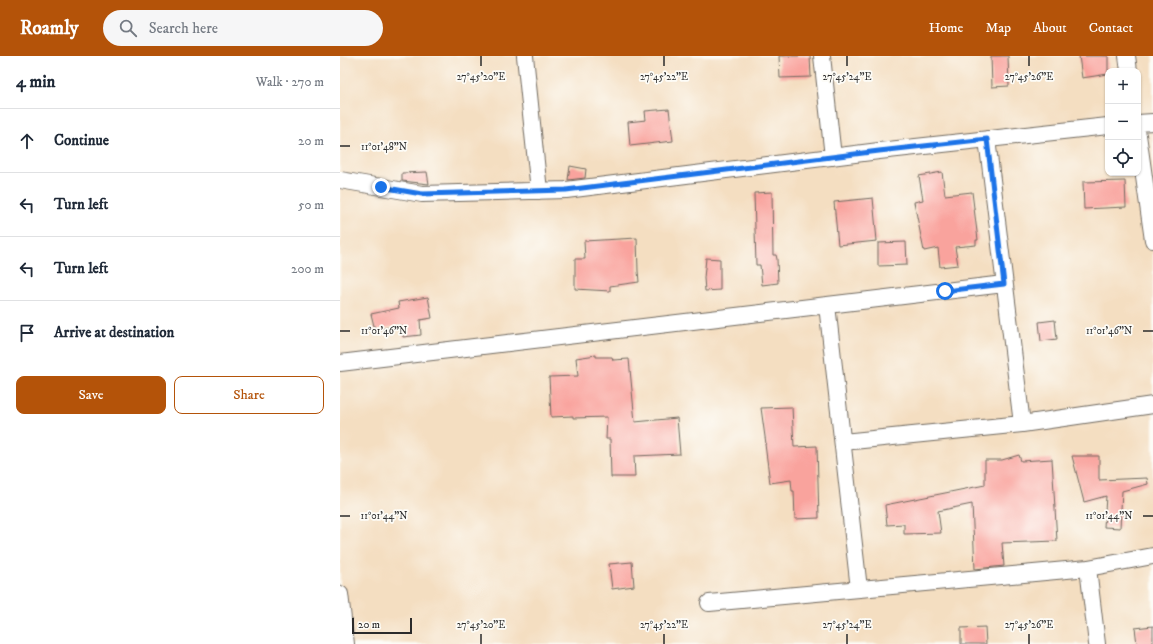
<!DOCTYPE html>
<html lang="en">
<head>
<meta charset="utf-8">
<style>
	:root { --surface:#fff; --page:#f6f6f7; --text:#1f2937; --muted:#747a83; --line:#e0e1e3; --accent:#b45309 }
	body { margin:0; font-family:"IM FELL DW Pica",serif; background:var(--page); color:var(--text) }
	.controls { position:absolute; right:12px; top:12px; display:grid; overflow:hidden; border-radius:8px; box-shadow:0 1px 3px #0004 }
	.controls button { width:36px; height:36px; display:grid; place-items:center; padding:0; border:0; border-bottom:1px solid var(--line); background:var(--surface); color:var(--text); font:20px sans-serif }
	.scale { position:absolute; left:12px; bottom:10px; width:60px; box-sizing:border-box; padding-left:4px; border:2px solid #2b2b2b; border-top:0; font-size:11px; line-height:14px; white-space:nowrap; color:#2b2b2b; -webkit-text-stroke:3px #fdfcf7; paint-order:stroke }
	.stop { position:absolute; width:12px; height:12px; margin:-9px; border:3px solid #1a73e8; border-radius:50%; background:#fff }
	.stop.end { background:#1a73e8; border-color:#fff; box-shadow:0 1px 4px #0008 }
	.list { margin:0; padding:0; list-style:none }
	h2 { display:flex; justify-content:space-between; align-items:center; height:52px; margin:0; padding:0 16px; font-size:17px }
	h2 small { font-size:13px; font-weight:400; color:var(--muted) }
	.list li { display:grid; grid-template-columns:26px 1fr auto; gap:12px; align-items:center; box-sizing:border-box; height:64px; padding:0 16px; border-top:1px solid var(--line) }
	.list b { display:block; font-size:15px; white-space:nowrap }
	.list em { font-size:13px; font-style:normal; color:var(--muted) }
	.actions { display:flex; gap:8px; padding:12px 16px }
	.actions a { flex:1; padding:9px 0; border:1px solid var(--accent); border-radius:8px; text-align:center; font-size:14px; color:var(--accent) }
	.actions .main { background:var(--accent); color:#fff }
	.icon { flex:none; width:22px; height:22px; fill:none; stroke:currentColor; stroke-width:2; stroke-linecap:round; stroke-linejoin:round }
	.map { position:relative; flex:none; width:813px; height:588px; overflow:hidden }
	header { display:flex; align-items:center; gap:24px; box-sizing:border-box; height:56px; padding:0 20px; background:var(--accent); color:#fff }
	header strong { font-size:19px }
	nav { display:flex; gap:22px; margin-inline-start:auto; font-size:14px }
	.search { width:280px; height:36px; background:var(--page); display:flex; align-items:center; gap:10px; box-sizing:border-box; padding:0 14px; border-radius:22px; color:var(--muted); font-size:15px }
	main { display:flex }
	aside { flex:1; background:var(--surface) }
	.map>svg:first-child { display:block }
	.building { fill:#f9a39d }
	.lines { fill:none; stroke-linecap:round; stroke-linejoin:round }
	.street-casing { stroke:#716a60; stroke-width:18 }
	.street { stroke:#fff; stroke-width:16 }
	.route { stroke:#1a73e8; stroke-width:5 }
	.ticks { fill:none; stroke:#2b2b2b; stroke-width:1.5 }
	.ticks-label { font-size:10px; text-anchor:middle; fill:#2b2b2b; stroke:#fdfcf7; stroke-width:3.5; stroke-linejoin:round; paint-order:stroke }
</style>
</head>
<body>
<header>
<strong>Roamly</strong>
<div class="search"><svg class="icon" aria-label="search" viewBox="0 0 24 24"><circle cx="10" cy="10" r="6"/><path d="M15 15l6 6"/></svg>Search here</div>
<nav><a>Home</a><a>Map</a><a>About</a><a>Contact</a></nav>
</header>
<main>
<aside>
<h2>4 min<small>Walk · 270 m</small></h2>
<ul class="list">
<li><svg class="icon" aria-label="ahead" viewBox="0 0 24 24"><path d="M12 20V5M6 11l6-6 6 6"/></svg><div><b>Continue</b></div><em>20 m</em></li>
<li><svg class="icon" aria-label="left" viewBox="0 0 24 24"><path d="M17 20v-9H6M10 6l-5 5 5 5"/></svg><div><b>Turn left</b></div><em>50 m</em></li>
<li><svg class="icon" aria-label="left" viewBox="0 0 24 24"><path d="M17 20v-9H6M10 6l-5 5 5 5"/></svg><div><b>Turn left</b></div><em>200 m</em></li>
<li><svg class="icon" aria-label="arrive" viewBox="0 0 24 24"><path d="M6 21V4h12l-3 4 3 4H6"/></svg><div><b>Arrive at destination</b></div></li>
</ul>
<div class="actions"><a class="main">Save</a><a>Share</a></div>
</aside>
<div class="map">
<svg width="813" height="588" viewBox="0 0 813 588">
	<rect width="100%" height="100%" fill="#fdfcf7"/>
	<filter id="ink" filterUnits="userSpaceOnUse"><feTurbulence type="fractalNoise" baseFrequency=".025" numOctaves="2"/><feDisplacementMap in="SourceGraphic" scale="8" xChannelSelector="R" yChannelSelector="G"/><feConvolveMatrix kernelMatrix="1 2 1 2 8 2 1 2 1" color-interpolation-filters="sRGB"/></filter>
	<filter id="wash" filterUnits="userSpaceOnUse"><feTurbulence type="fractalNoise" baseFrequency=".012" numOctaves="4" result="noise"/><feDisplacementMap in="SourceGraphic" scale="16" xChannelSelector="R" yChannelSelector="G"/><feGaussianBlur stdDeviation="0.9" result="paint"/><feColorMatrix in="noise" values="0 0 0 0 0 0 0 0 0 0 0 0 0 0 0 0 0 1.4 0 .05"/><feComposite in="paint" operator="in"/></filter>
	<g filter="url(#wash)">
		<rect width="100%" height="100%" fill="#f4dec1"/>
		<g id="blocks">
			<!-- building -->
			<path class="building" d="M439,0H470L471,21L440,22Z
				M651,0H668L669,30L652,31Z
				M739,0H768V18L742,22Z
				M329,53L333,85L290,90L288,66L306,64L305,55Z
				M230,110L246,113L245,122L228,124Z
				M87,116L89,128L62,125V117Z
				M602,116L605,139L632,136L638,184H636V189L615,191L618,209L600,211L598,192L584,195L574,146L583,144L579,120Z
				M785,125L786,151L744,153L743,126Z
				M432,136L433,199H436L437,203L438,227L422,229L420,209H416L414,137Z
				M533,142L537,185L498,189L494,146Z
				M297,182L298,215L299,226L270,230V235L235,233V203H245L244,185Z
				M566,186L567,209L538,210V187Z
				M366,202L380,203V234L365,235L364,222Z
				M88,241L92,262L80,264L81,279L63,281L62,269L35,274L31,258L59,252L58,246Z
				M715,264L717,283L701,285L699,266Z
				M256,299V301H272L273,304L289,303L295,366L337,362L340,398L294,400L295,421H271L270,383H266L267,361L233,362V360L211,361L209,321L238,320L236,302Z
				M452,351L454,391L477,390L479,462L455,463L454,435H452L451,424L430,427L425,388H426L421,352Z
				M679,399L681,405L712,403L717,485L662,487L664,510L635,513L632,448L598,455L601,477L564,478V468L547,469L545,449L645,429V404H662Z
				M732,400H759V424L807,422L808,428L782,435L780,472L764,471L766,440L744,446Z
				M292,506L294,530L272,533L269,508Z
				M813,570V588H797L795,572Z
				M645,571L646,588H621V572Z"/>
		</g>
	</g>
	<g filter="url(#ink)">
		<use href="#blocks" fill-opacity="0" stroke="#716a60" stroke-width="1"/>
		<g class="lines">
			<!-- street casing -->
			<g class="street-casing">
				<path id="street" d="M185,0L199,135
					M482,0L493,101
					M787,0L789,15
					M798,67L813,66
					M798,79L813,184
					M647,83L682,368
					M0,124L82,138L226,134L539,95L768,70
					M487,249L519,533
					M0,307L664,228
					M503,386L682,368L813,349
					M748,512L757,588
					M0,538L6,588
					M369,547L748,512L813,500"/>
			</g>
			<!-- street -->
			<use href="#street" class="street"/>
		</g>
	</g>
	<g class="lines" filter="url(#ink)">
		<!-- route -->
		<path class="route" d="M41,131L82,138L226,134L539,95L647,83L664,228L605,235"/>
	</g>
	<!-- ticks -->
	<path class="ticks" d="M141,0V10M324,0V10M507,0V10M689,0V10M0,90H10M0,275H10M803,275H813M0,460H10M803,460H813M141,578V588M324,578V588M507,578V588M689,578V588"/>
	<g class="ticks-label">
		<text x="141" y="24">27°45'20"E</text>
		<text x="324" y="24">27°45'22"E</text>
		<text x="507" y="24">27°45'24"E</text>
		<text x="689" y="24">27°45'26"E</text>
		<text x="44" y="94">11°01'48"N</text>
		<text x="44" y="278">11°01'46"N</text>
		<text x="769" y="278">11°01'46"N</text>
		<text x="44" y="463">11°01'44"N</text>
		<text x="769" y="463">11°01'44"N</text>
		<text x="141" y="572">27°45'20"E</text>
		<text x="324" y="572">27°45'22"E</text>
		<text x="507" y="572">27°45'24"E</text>
		<text x="689" y="572">27°45'26"E</text>
	</g>
</svg>
<div class="controls">
<button>+</button>
<button>−</button>
<button><svg class="icon" aria-label="locate" viewBox="0 0 24 24"><circle cx="12" cy="12" r="6"/><path d="M12 2v4M12 18v4M2 12h4M18 12h4"/></svg></button>
</div>
<div class="scale">20 m</div>
<div class="stop" style="left:605px;top:235px"></div>
<div class="stop end" style="left:41px;top:131px"></div>
</div>
</main>
</body>
</html>
